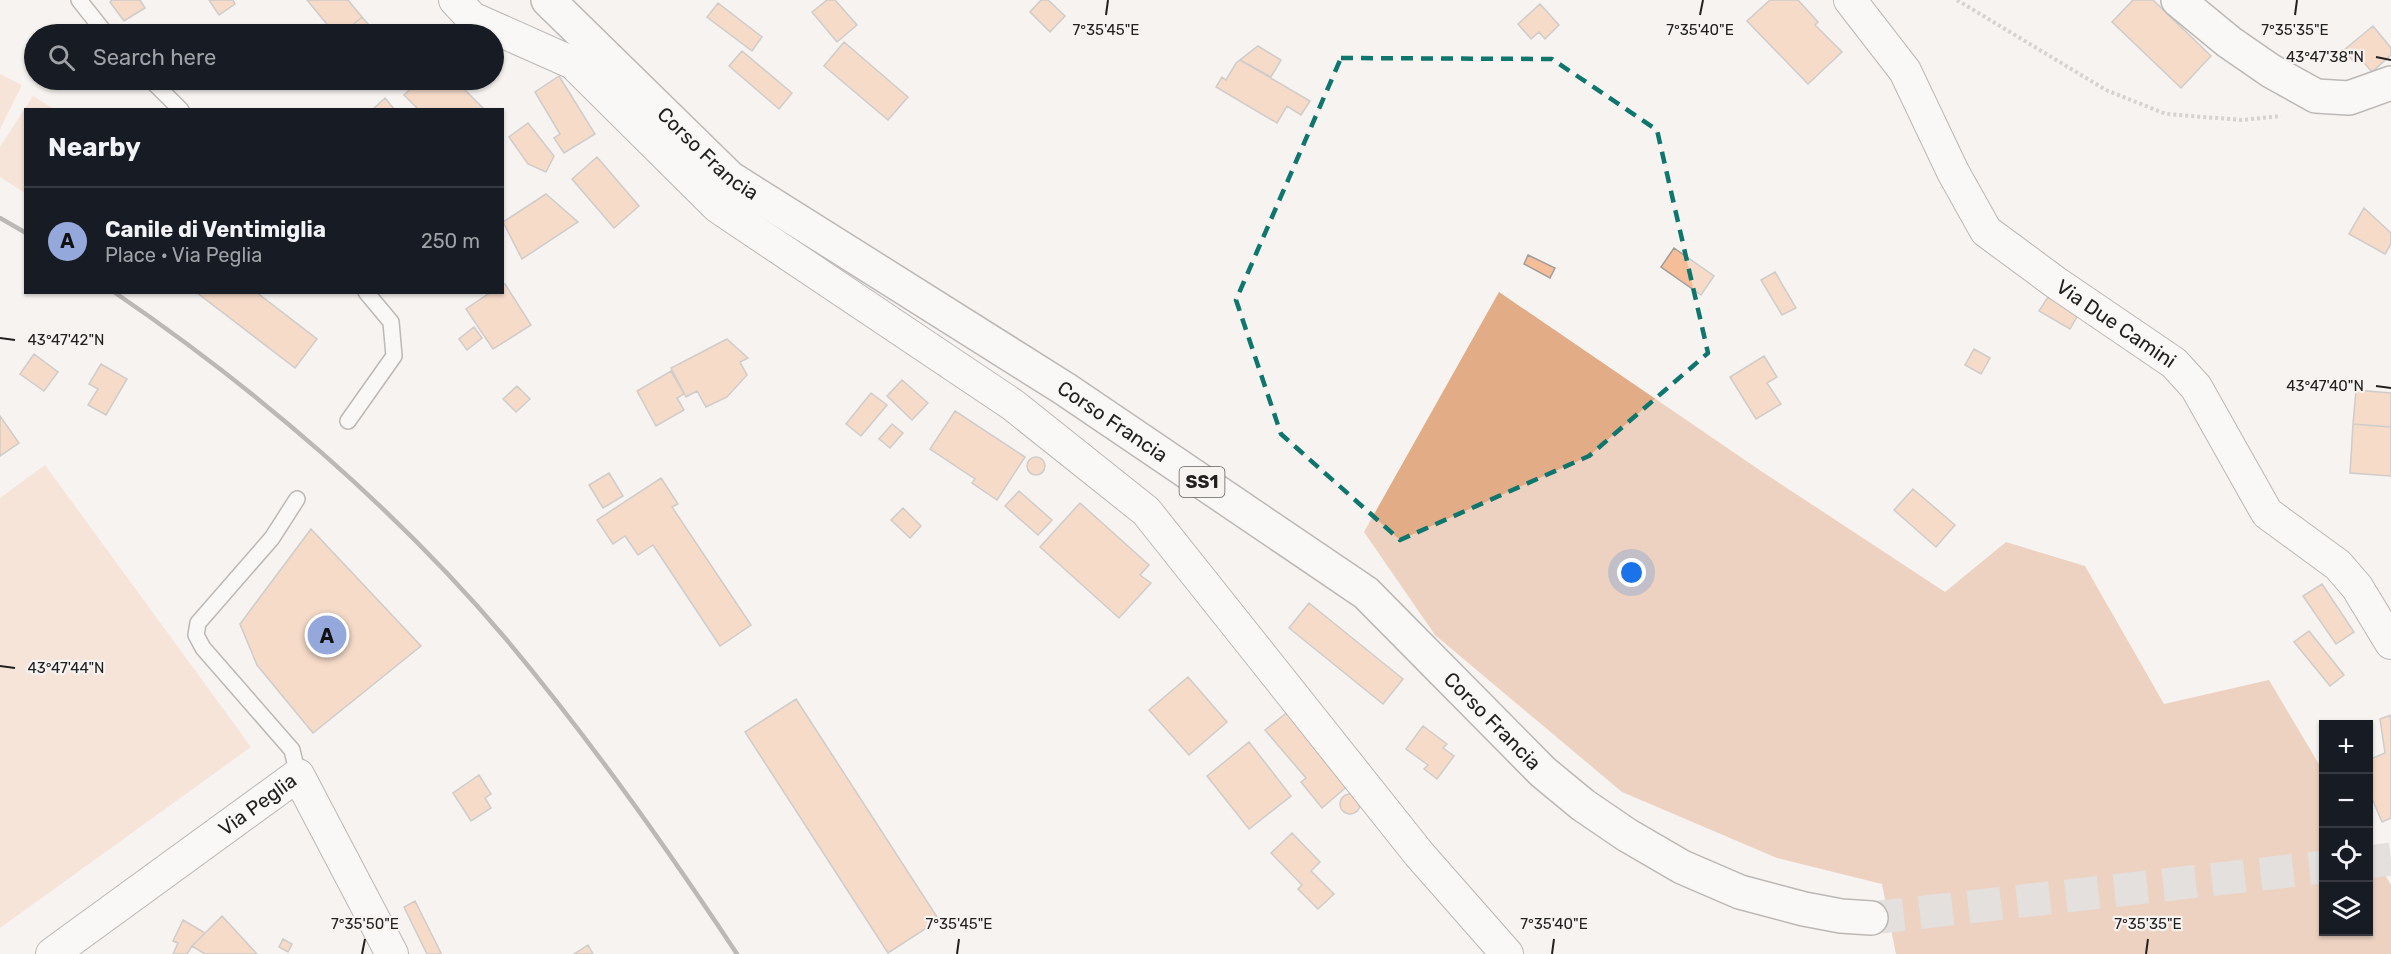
<!DOCTYPE html>
<html lang="en">
<head>
<meta charset="utf-8">
<style>
	:root { --surface:#171b24; --page:#20242c; --text:#f1f3f6; --muted:#9ea1a6; --line:#363941; --accent:#95a8db }
	body { margin:0; font-family:Rubik,sans-serif; background:var(--page); color:var(--text) }
	.controls { position:absolute; right:18px; bottom:18px; display:grid; overflow:hidden; border-radius:0px; box-shadow:0 2px 4px #0004 }
	.controls button { width:54px; height:54px; display:grid; place-items:center; padding:0; border:0; border-bottom:2px solid var(--line); background:var(--surface); color:var(--text); font:30px sans-serif }
	.you { position:absolute; left:1632px; top:573px; width:21px; height:21px; margin:-15px; border:4px solid #fff; border-radius:50%; background:#1a73e8; box-shadow:0 0 0 9px #1a73e833 }
	.badge { display:grid; place-items:center; width:39px; height:39px; border-radius:50%; background:var(--accent); color:#111; font-size:20px; font-weight:700 }
	.pin { position:absolute; translate:-50% -50%; border:3px solid #fff; box-shadow:0 2px 6px #0006 }
	.list { margin:0; padding:0; list-style:none }
	h2 { display:flex; justify-content:space-between; align-items:center; height:78px; margin:0; padding:0 24px; font-size:26px }
	h2 small { font-size:20px; font-weight:400; color:var(--muted) }
	.list li { display:grid; grid-template-columns:39px 1fr auto; gap:18px; align-items:center; box-sizing:border-box; height:108px; padding:0 24px; border-top:2px solid var(--line) }
	.list b { display:block; font-size:22px; white-space:nowrap }
	.list p { margin:0; font-size:20px; white-space:nowrap; color:var(--muted) }
	.list em { font-size:20px; font-style:normal; color:var(--muted) }
	.icon { flex:none; width:33px; height:33px; fill:none; stroke:currentColor; stroke-width:2; stroke-linecap:round; stroke-linejoin:round }
	.map { position:relative; flex:none; width:2391px; height:954px; overflow:hidden }
	.search { position:absolute; background:var(--surface); box-shadow:0 2px 4px #0004; left:24px; top:24px; width:480px; height:66px; display:flex; align-items:center; gap:15px; box-sizing:border-box; padding:0 21px; border-radius:33px; color:var(--muted); font-size:22px }
	.panel { position:absolute; background:var(--surface); box-shadow:0 2px 4px #0004; left:24px; top:108px; width:480px; height:186px; border-radius:0px }
	.map>svg:first-child { display:block }
	.green { fill:#f7d3bc }
	.forest { fill:#e2ac87 }
	.building { fill:#f5be99; stroke:#a19d9b; stroke-width:1.5 }
	.lines { fill:none; stroke-linecap:round; stroke-linejoin:round }
	.primary-tunnel { stroke:#ccc9c6; stroke-width:33; stroke-dasharray:33 16; stroke-linecap:butt }
	.lane-casing { stroke:#74716f; stroke-width:18 }
	.street-casing { stroke:#74716f; stroke-width:34 }
	.secondary-casing { stroke:#74716f; stroke-width:36 }
	.primary-casing { stroke:#74716f; stroke-width:36 }
	.path { stroke:#aeacaa; stroke-width:4; stroke-dasharray:3 3; stroke-linecap:butt }
	.lane { stroke:#fff; stroke-width:15 }
	.street { stroke:#fff; stroke-width:32 }
	.secondary { stroke:#fff; stroke-width:33 }
	.primary { stroke:#fff; stroke-width:33 }
	.rail { stroke:#73716f; stroke-width:4.5 }
	.marked { fill:none; stroke:#0f766e; stroke-width:4.5; stroke-dasharray:12 8; stroke-linejoin:round }
	.ticks { fill:none; stroke:#222120; stroke-width:2 }
	.labels { text-anchor:middle; dominant-baseline:central; stroke-width:4.5; stroke-linejoin:round; paint-order:stroke }
	.shield { fill:#f6f3f0; stroke:#62605e; stroke-width:1.5 }
	.shield-label { font-size:18px; font-weight:bold; fill:#222120 }
	.street-label { font-size:20px; fill:#222120; stroke:#f6f3f0 }
	.ticks-label { font-size:15px; text-anchor:middle; fill:#222120; stroke:#f6f3f0; stroke-width:4.5; stroke-linejoin:round; paint-order:stroke }
</style>
</head>
<body>
<div class="map">
<svg width="2391" height="954" viewBox="0 0 2391 954">
	<rect width="100%" height="100%" fill="#f6f3f0"/>
	<!-- green -->
	<path class="green" d="M0,74L22,85L0,129Z
		M33,96L54,109L26,110L25,193L0,177V147Z
		M45,465L251,747L0,928V498Z"/>
	<!-- forest -->
	<path class="forest" d="M1499,292L1758,469L1945,592L2006,542L2085,566L2164,704L2269,680L2323,771L2324,932H2368L2369,847L2391,885V954H1896L1882,884L1777,858L1622,792L1435,635L1364,532Z"/>
	<!-- building -->
	<path class="building" d="M112,0H140L145,8L124,21L110,2Z
		M209,0H233L235,4L219,15Z
		M307,0H348L362,17L342,34H335Z
		M827,0H835L857,25L837,42L812,12Z
		M1041,0H1048L1065,16L1050,32L1030,12Z
		M1770,0H1798L1818,22L1815,25L1842,52L1808,84L1747,21Z
		M2133,0H2153L2211,56L2181,88L2112,22Z
		M718,3L762,37L752,51L707,17Z
		M1540,4L1559,25L1545,39L1539,32L1531,39L1518,24Z
		M362,17L377,34H342Z
		M2373,26L2391,48V55L2372,72L2360,58L2355,63L2344,50Z
		M844,42L908,97L888,120L824,66Z
		M1258,46L1281,60L1271,77L1240,60Z
		M742,51L792,93L779,109L729,66Z
		M1240,60L1310,101L1301,115L1287,106L1277,123L1216,87L1222,77L1226,80L1236,63Z
		M559,76L595,134L564,153L554,138L560,134L535,92Z
		M420,80H470L472,81L464,89L485,110H419L404,95Z
		M385,98L395,110H372Z
		M528,123L554,156L546,172L528,164L509,137Z
		M597,157L639,206L614,228L572,179Z
		M546,194L578,222L522,259L503,222Z
		M2364,208L2391,233V244L2385,254L2349,234Z
		M1674,248L1714,276L1701,295L1661,267Z
		M1528,255L1555,268L1550,278L1524,264Z
		M1775,272L1796,308L1782,315L1761,280Z
		M505,284L531,325L493,349L466,309L491,292H502V285Z
		M196,292H256L317,339L295,368Z
		M2048,297L2078,315L2070,329L2039,311Z
		M474,327L482,338L467,350L459,339Z
		M727,339L748,358L740,362L747,375L727,397L706,407L697,391L686,397L671,368Z
		M1974,349L1990,358L1981,374L1965,365Z
		M34,354L58,372L44,391L20,374Z
		M1764,356L1777,377L1767,383L1781,404L1756,419L1730,377Z
		M101,364L127,379L106,415L88,405L98,389L89,384Z
		M671,371L684,394L677,398L684,410L656,426L637,391Z
		M902,380L928,403L912,420L887,396Z
		M517,386L530,399L516,412L503,399Z
		M2356,390L2391,393V427L2353,424Z
		M871,393L887,405L861,436L846,424Z
		M955,411L1025,457L997,500L972,483L975,479L930,449Z
		M0,416L19,443L0,456Z
		M892,424L903,433L890,448L879,439Z
		M2353,424L2391,427V476L2350,473Z
		M1027 466a9 9 0 1 1 18 0a9 9 0 1 1-18 0Z
		M609,473L623,496L603,508L589,485Z
		M661,478L678,504L672,507L751,625L720,646L653,545L638,555L625,536L613,544L597,520Z
		M1913,489L1955,525L1936,547L1894,510Z
		M1019,491L1052,520L1038,535L1005,506Z
		M1080,503L1149,565L1140,575L1151,583L1119,618L1040,547Z
		M903,508L921,526L910,538L891,520Z
		M311,529L421,646L313,733L257,665L240,624Z
		M2322,584L2354,632L2336,644L2303,596Z
		M1309,603L1403,679L1383,704L1289,628Z
		M2309,631L2344,675L2330,686L2294,642Z
		M1188,677L1227,722L1189,755L1149,710Z
		M796,699L939,920L888,953L745,732Z
		M1289,711L1350,784L1322,808L1301,782L1306,778L1265,730Z
		M2391,715V818L2382,822L2368,789V760L2385,753L2380,719Z
		M1423,726L1447,744L1443,748L1454,756L1437,779L1424,769L1428,765L1406,749Z
		M1249,742L1291,796L1249,829L1207,776Z
		M479,775L491,794L485,798L491,808L471,821L453,793Z
		M1340 804a10 10 0 1 1 20 0a10 10 0 1 1-20 0Z
		M1292,833L1320,862L1311,871L1334,894L1318,909L1298,889L1302,885L1271,853Z
		M415,901L441,953L438,954H427L404,907Z
		M222,916L257,954H205L192,946Z
		M183,920L205,933L192,946L187,954H173L178,943L173,941Z
		M283,939L292,944L288,952L279,947Z
		M588,945L593,954H574Z"/>
	<g class="lines">
		<!-- primary-tunnel -->
		<path class="primary-tunnel" d="M2368,862L2391,859
			M1871,918L2324,867"/>
		<!-- lane casing -->
		<g class="lane-casing">
			<path id="lane" d="M79,0L106,34
				M151,80L181,110
				M348,421L394,356L391,322L366,292
				M297,499L272,538L198,623L196,635L203,648L292,750L298,775"/>
		</g>
		<!-- street casing -->
		<g class="street-casing">
			<g id="street">
				<path d="M455,0L472,18L573,63L718,207L1013,405L1146,511L1419,854L1507,954"/>
				<path id="s1" d="M1850,0L1905,71L1953,172L1986,231L2055,282L2174,363L2196,387L2267,513L2338,565L2357,587L2391,643"/>
				<path id="s2" d="M52,954L298,775L392,954"/>
			</g>
		</g>
		<!-- secondary casing -->
		<g class="secondary-casing">
			<path id="secondary" d="M2178,0L2229,42L2271,71L2316,96L2349,98L2391,83"/>
		</g>
		<!-- primary casing -->
		<g class="primary-casing">
			<g id="primary">
				<path id="s3" d="M548,0L730,178L1065,389L1366,593L1543,772L1583,805L1627,835L1682,867L1740,892L1804,909L1841,916L1871,918"/>
			</g>
		</g>
		<!-- path -->
		<path class="path" d="M1957,0L2106,90L2166,114L2242,120L2281,116"/>
		<!-- lane -->
		<use href="#lane" class="lane"/>
		<!-- street -->
		<use href="#street" class="street"/>
		<!-- secondary -->
		<use href="#secondary" class="secondary"/>
		<!-- primary -->
		<use href="#primary" class="primary"/>
		<!-- rail -->
		<path class="rail" d="M0,218L26,233
			M114,292C255,388 395,508 506,639C589,738 665,845 737,954"/>
	</g>
	<!-- marked area -->
	<path d="M0 0H2391V954H0ZM1341,58L1552,59L1657,130L1708,353L1589,456L1400,540L1281,434L1236,300Z" fill="#f6f3f0" fill-opacity=".55" fill-rule="evenodd"/>
	<path class="marked" d="M1341,58L1552,59L1657,130L1708,353L1589,456L1400,540L1281,434L1236,300Z"/>
	<!-- ticks -->
	<path class="ticks" d="M1106,15L1108,0M1700,15L1703,0M2295,15L2297,0M2376,57L2391,60M0,338L15,340M2376,386L2391,388M0,666L15,668M362,954L365,939M957,954L959,939M1552,954L1554,939M2146,954L2148,939"/>
	<g class="labels">
		<!-- shield labels -->
		<rect class="shield" x="1179.5" y="467" width="45" height="30" rx="4.5"/>
		<g class="shield-label">
			<text x="1202" y="482">SS1</text>
		</g>
		<!-- street labels -->
		<g class="street-label">
			<text stroke="none"><textPath href="#s3" startOffset="222">Corso Francia</textPath></text>
			<text stroke="none"><textPath href="#s1" startOffset="429">Via Due Camini</textPath></text>
			<text stroke="none"><textPath href="#s3" startOffset="708">Corso Francia</textPath></text>
			<text stroke="none"><textPath href="#s3" startOffset="1194">Corso Francia</textPath></text>
			<text stroke="none"><textPath href="#s2" startOffset="254">Via Peglia</textPath></text>
		</g>
	</g>
	<g class="ticks-label">
		<text x="1106" y="35">7°35'45"E</text>
		<text x="1700" y="35">7°35'40"E</text>
		<text x="2295" y="35">7°35'35"E</text>
		<text x="2325" y="62">43°47'38"N</text>
		<text x="66" y="345">43°47'42"N</text>
		<text x="2325" y="391">43°47'40"N</text>
		<text x="66" y="673">43°47'44"N</text>
		<text x="365" y="929">7°35'50"E</text>
		<text x="959" y="929">7°35'45"E</text>
		<text x="1554" y="929">7°35'40"E</text>
		<text x="2148" y="929">7°35'35"E</text>
	</g>
</svg>
<div class="controls">
<button>+</button>
<button>−</button>
<button><svg class="icon" aria-label="locate" viewBox="0 0 24 24"><circle cx="12" cy="12" r="6"/><path d="M12 2v4M12 18v4M2 12h4M18 12h4"/></svg></button>
<button><svg class="icon" aria-label="layers" viewBox="0 0 24 24"><path d="M12 4l9 5-9 5-9-5zM3 14l9 5 9-5"/></svg></button>
</div>
<div class="you"></div>
<div class="pin badge" style="left:327px;top:635px">A</div>
<div class="search"><svg class="icon" aria-label="search" viewBox="0 0 24 24"><circle cx="10" cy="10" r="6"/><path d="M15 15l6 6"/></svg>Search here</div>
<section class="panel">
<h2>Nearby<small></small></h2>
<ul class="list">
<li><span class="badge">A</span><div><b>Canile di Ventimiglia</b><p>Place · Via Peglia</p></div><em>250 m</em></li>
</ul>
</section>
</div>
</body>
</html>
